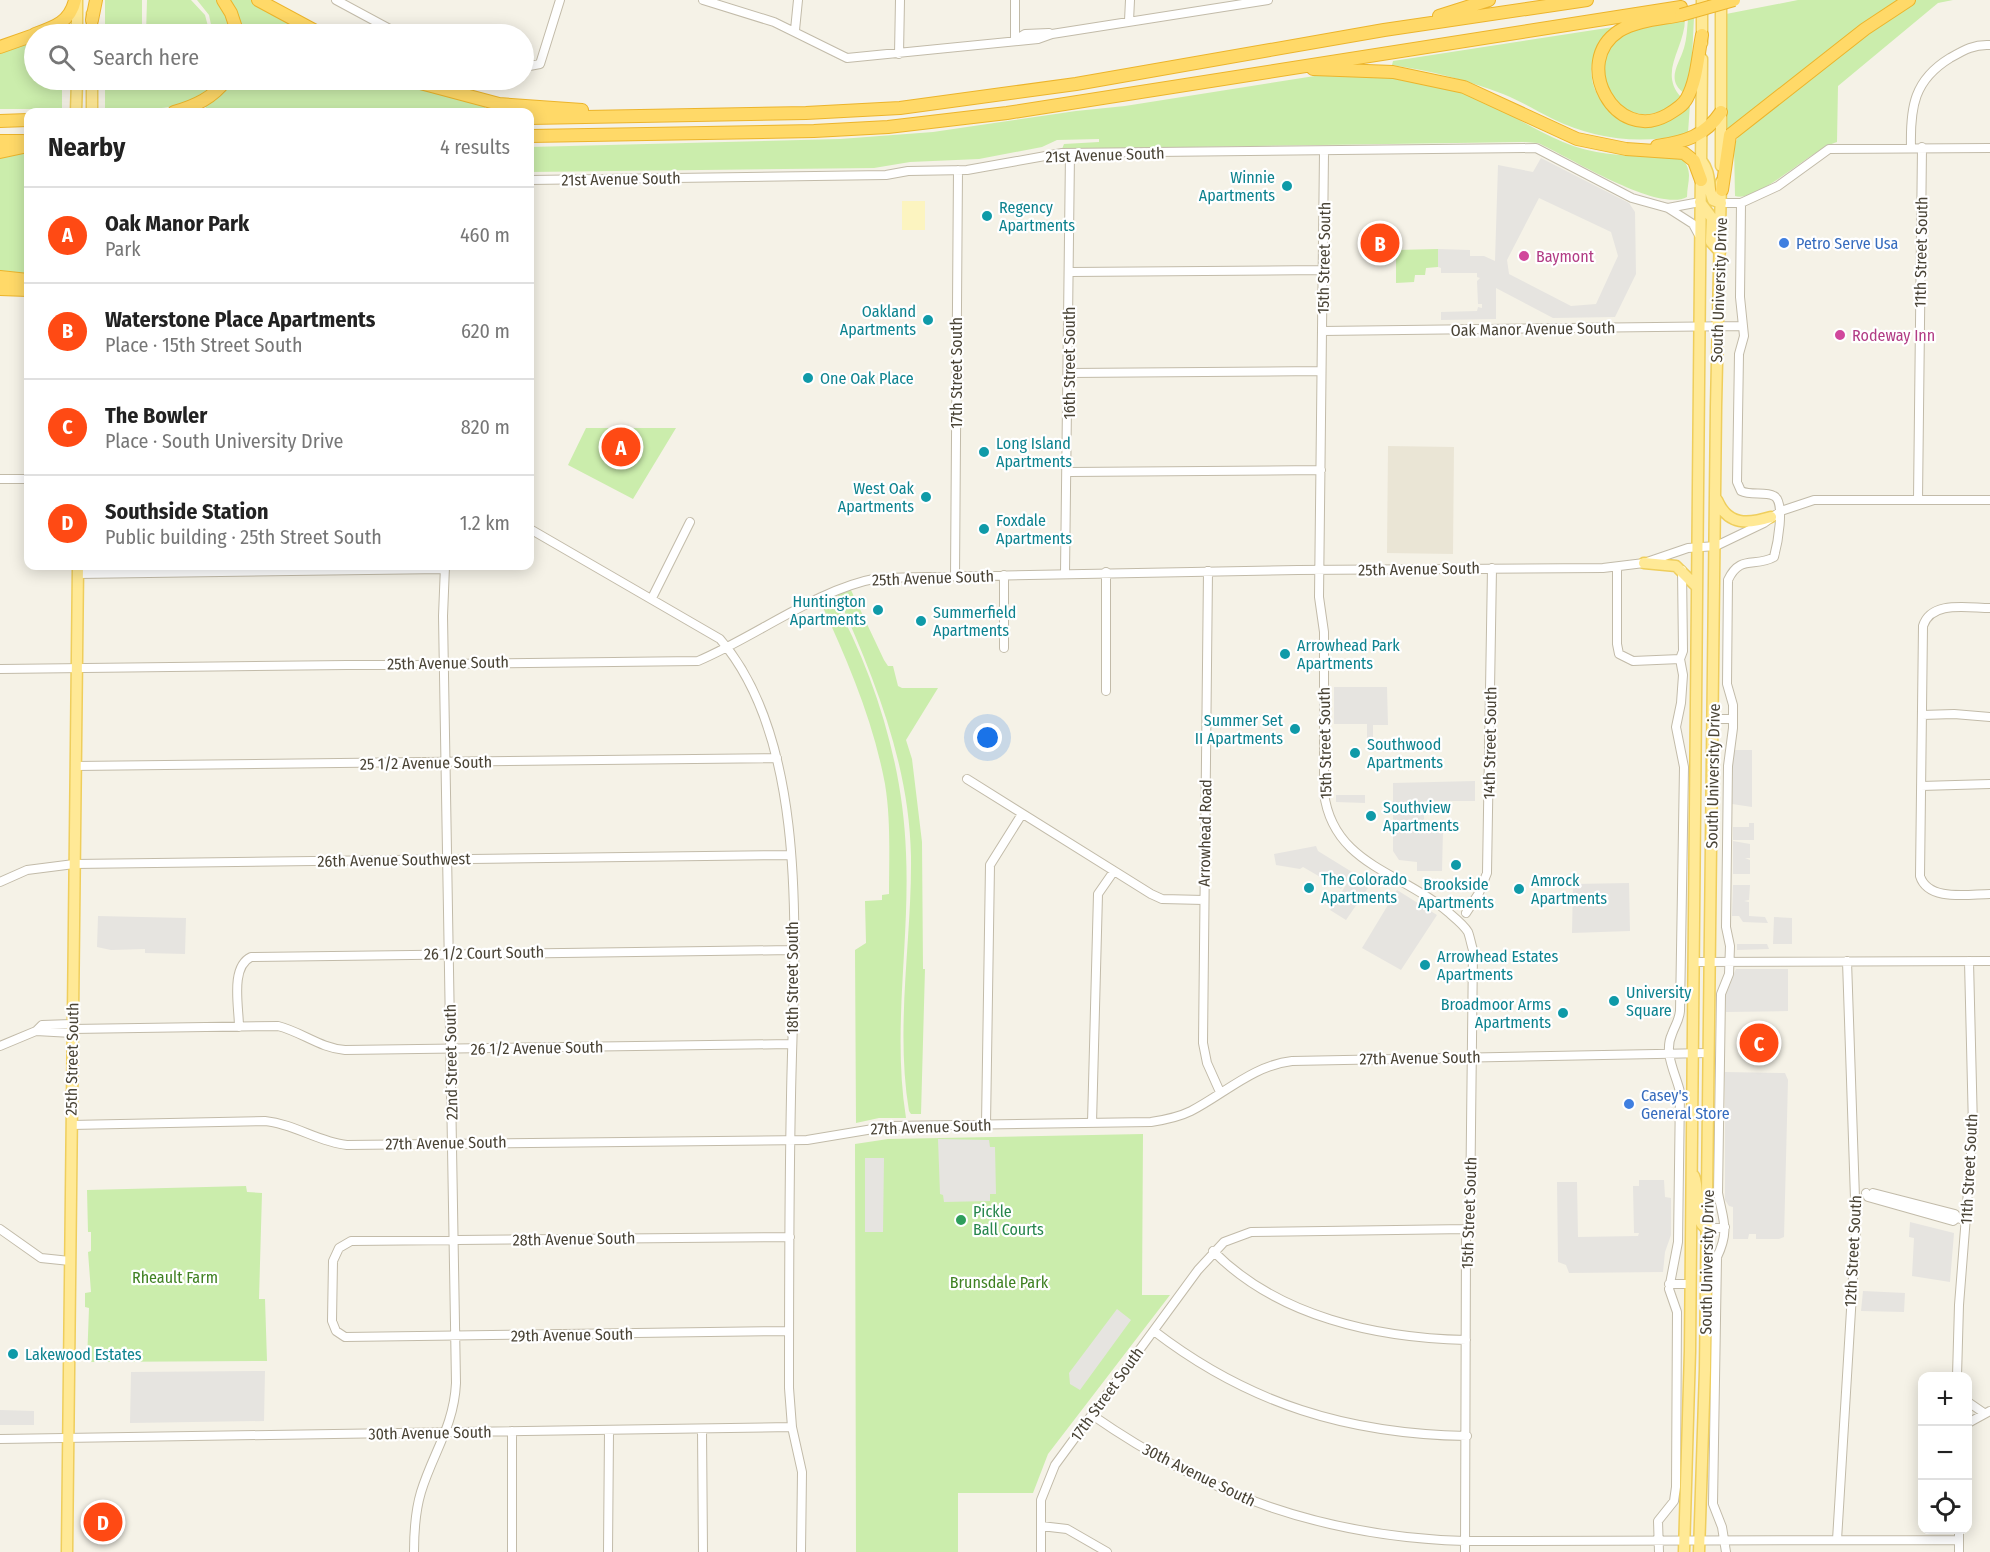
<!DOCTYPE html>
<html lang="en">
<head>
<meta charset="utf-8">
<style>
	:root { --surface:#fff; --page:#f2f2f2; --text:#222; --muted:#767676; --line:#e0e0e0; --accent:#ff4a14 }
	body { margin:0; font-family:"Fira Sans Condensed",sans-serif; background:var(--page); color:var(--text) }
	.controls { position:absolute; right:18px; bottom:18px; display:grid; overflow:hidden; border-radius:12px; box-shadow:0 3px 15px #0003 }
	.controls button { width:54px; height:54px; display:grid; place-items:center; padding:0; border:0; border-bottom:2px solid var(--line); background:var(--surface); color:var(--text); font:30px sans-serif }
	.you { position:absolute; left:988px; top:738px; width:21px; height:21px; margin:-15px; border:4px solid #fff; border-radius:50%; background:#1a73e8; box-shadow:0 0 0 9px #1a73e833 }
	.badge { display:grid; place-items:center; width:39px; height:39px; border-radius:50%; background:var(--accent); color:#fff; font-size:20px; font-weight:700 }
	.pin { position:absolute; translate:-50% -50%; border:3px solid #fff; box-shadow:0 2px 6px #0006 }
	.list { margin:0; padding:0; list-style:none }
	h2 { display:flex; justify-content:space-between; align-items:center; height:78px; margin:0; padding:0 24px; font-size:26px }
	h2 small { font-size:20px; font-weight:400; color:var(--muted) }
	.list li { display:grid; grid-template-columns:39px 1fr auto; gap:18px; align-items:center; box-sizing:border-box; height:96px; padding:0 24px; border-top:2px solid var(--line) }
	.list b { display:block; font-size:22px; white-space:nowrap }
	.list p { margin:0; font-size:20px; white-space:nowrap; color:var(--muted) }
	.list em { font-size:20px; font-style:normal; color:var(--muted) }
	.icon { flex:none; width:33px; height:33px; fill:none; stroke:currentColor; stroke-width:2; stroke-linecap:round; stroke-linejoin:round }
	.map { position:relative; flex:none; width:1990px; height:1552px; overflow:hidden }
	.search { position:absolute; background:var(--surface); box-shadow:0 3px 15px #0003; left:24px; top:24px; width:510px; height:66px; display:flex; align-items:center; gap:15px; box-sizing:border-box; padding:0 21px; border-radius:33px; color:var(--muted); font-size:22px }
	.panel { position:absolute; background:var(--surface); box-shadow:0 3px 15px #0003; left:24px; top:108px; width:510px; height:462px; border-radius:12px }
	.map>svg:first-child { display:block }
	.residential { fill:#eae5d5 }
	.green { fill:#cbedac }
	.sand { fill:#fcf4c0 }
	.parking { fill:#e6e4e0; fill-rule:evenodd }
	.lines { fill:none; stroke-linecap:round; stroke-linejoin:round }
	.minor-casing { stroke:#c2bba9; stroke-width:10 }
	.major-casing { stroke:#efce5c; stroke-width:13 }
	.highway-casing { stroke:#ecb42b; stroke-width:14 }
	.minor { stroke:#fff; stroke-width:8 }
	.major { stroke:#ffe996; stroke-width:10 }
	.highway { stroke:#ffd968; stroke-width:12 }
	.highway-bridge-casing { stroke:#ecb42b; stroke-width:14; stroke-linecap:butt }
	.highway-bridge { stroke:#ffd968; stroke-width:12 }
	.culture-dot { fill:#0f9aa8; stroke:#fff; stroke-width:2 }
	.shop-dot { fill:#3f7fe0; stroke:#fff; stroke-width:2 }
	.hotel-dot { fill:#d1479c; stroke:#fff; stroke-width:2 }
	.leisure-dot { fill:#2e9e5b; stroke:#fff; stroke-width:2 }
	.labels { text-anchor:middle; dominant-baseline:central; stroke-width:4.5; stroke-linejoin:round; paint-order:stroke }
	.street-label { font-size:16px; fill:#494335; stroke:#fff }
	.culture-label { font-size:16px; fill:#0d838f; stroke:#fff; text-anchor:start }
	.shop-label { font-size:16px; fill:#366cbe; stroke:#fff; text-anchor:start }
	.hotel-label { font-size:16px; fill:#b23c85; stroke:#fff; text-anchor:start }
	.leisure-label { font-size:16px; fill:#27864d; stroke:#fff; text-anchor:start }
	.park-label { font-size:16px; fill:#3f8122; stroke:#fff }
</style>
</head>
<body>
<div class="map">
<svg width="1990" height="1552" viewBox="0 0 1990 1552">
	<rect width="100%" height="100%" fill="#f5f2e7"/>
	<!-- residential -->
	<path class="residential" d="M1388,446L1454,447L1453,554L1387,553Z"/>
	<!-- green -->
	<path class="green" d="M105,0H142V34H105Z
		M147,0H191L205,15L210,34H146Z
		M197,0H217L228,18L232,34H213L209,15Z
		M228,0H251L313,34H241Z
		M1798,0H1899L1727,130L1726,14Z
		M1916,0H1953L1938,3L1838,86L1837,142C1810,150 1758,203 1735,196L1734,146L1740,132L1906,5Z
		M1694,18L1691,77L1685,94C1665,80 1679,65 1684,48C1687,38 1687,29 1688,19Z
		M1685,19C1685,48 1658,72 1681,97C1629,150 1574,67 1619,38C1637,26 1664,22 1685,19Z
		M1620,26C1578,51 1584,100 1626,122L1690,104L1688,133C1643,146 1594,139 1553,119C1536,111 1521,101 1503,94C1467,80 1431,71 1392,65L1393,61Z
		M34,38V80H62V109H0V50Z
		M1321,75C1365,76 1409,76 1452,89C1492,101 1525,126 1563,142C1599,158 1640,156 1679,156C1695,170 1687,181 1687,197C1658,213 1569,157 1538,143L1523,142L1062,149L1064,144L1099,142V139L1057,140L1042,147L979,159L910,162L874,168L530,172V147L840,139L933,132L1076,111L1125,106Z
		M105,80H221C195,115 144,108 105,109Z
		M231,80H401L486,103L485,108L207,110L205,106Z
		M28,152V276L0,273V155Z
		M1438,249V267L1426,268L1425,275H1415L1414,282L1396,283V250Z
		M586,428H676L633,499L568,465Z
		M850,588L884,660L888,666H893L898,686L902,688H938L906,740L912,759L922,842L923,969H925L921,1114H911L909,1111C895,1027 912,940 911,856C909,762 874,678 837,594Z
		M832,596C875,675 903,764 906,853C910,942 892,1030 906,1118H879L856,1123L855,950L866,943L865,901L882,900V895L889,894C889,859 891,820 885,784C873,720 848,662 821,603Z
		M1143,1134L1142,1295H1170L1048,1454L1033,1493H958V1552H856L855,1144L888,1139Z
		M246,1186L247,1192L262,1193L259,1299H265L267,1361L87,1362L89,1308L85,1307V1293L91,1292L88,1252L91,1251V1232H88L87,1190Z"/>
	<!-- sand -->
	<path class="sand" d="M902,201H925V230H902Z"/>
	<!-- parking -->
	<path class="parking" d="M1541,158L1629,203L1635,212L1636,274L1615,317L1553,318L1496,288V319L1441,320V312L1477,311L1478,307L1482,308V304H1478L1477,281L1480,278L1477,277V273H1441V268L1438,267V249L1470,250V256H1484L1495,261L1498,165L1533,172ZM1539,198L1611,232L1618,256L1596,304L1571,306L1509,274L1507,260Z
		M1334,687H1387L1388,725H1373V739H1367V724H1334Z
		M1733,750H1752V807L1732,804Z
		M1475,781V801H1424V829H1443L1442,871H1417V862L1399,860L1393,851V783Z
		M1336,795H1365V803L1336,802Z
		M1749,823H1754V840H1733V827H1749Z
		M1733,841L1750,844V858H1745L1750,860V874H1733Z
		M1316,846L1318,851L1352,872L1341,889L1303,867L1300,869L1276,865L1274,854Z
		M1351,877L1368,888L1346,920L1330,910Z
		M1629,883L1630,931L1572,933L1573,884Z
		M1733,885H1750L1749,900L1744,901L1749,902V916L1765,917L1768,923L1743,922L1739,916H1732Z
		M1397,890L1437,915L1401,970L1362,948Z
		M98,916L186,918L185,954L145,953V949L111,950L97,947Z
		M1774,917L1792,918V944H1773Z
		M1737,944H1767L1769,949L1737,950Z
		M1736,969H1788V1011L1726,1012V990Z
		M1725,1072L1785,1073L1788,1080L1784,1237L1779,1239H1756V1234H1749L1748,1239H1733V1207L1729,1206L1725,1200Z
		M938,1139L989,1140L990,1147H995L996,1194H990V1201L944,1202L943,1195L940,1194Z
		M865,1158H884L883,1232H865Z
		M1639,1180H1664L1665,1197L1671,1198V1235L1665,1252L1663,1272L1569,1273L1566,1265L1558,1262L1557,1182H1577L1578,1237L1638,1236L1639,1233H1634L1633,1186H1639Z
		M1910,1222L1954,1233L1950,1282L1912,1276L1914,1238L1909,1237Z
		M1863,1291L1905,1293L1904,1312L1861,1311Z
		M1117,1309L1131,1320L1080,1390L1070,1384L1069,1373Z
		M265,1371L264,1421L130,1423L131,1372Z
		M0,1410L34,1411V1425H0Z"/>
	<g class="lines">
		<!-- minor casing -->
		<g class="minor-casing">
			<path id="minor" d="M336,0L399,34
				M703,0L774,22L847,58L1038,39L1052,34L1268,0
				M1129,21L1130,0
				M795,30L798,0
				M1015,40V0
				M1015,40L1025,34L1049,33
				M899,54L900,0
				M524,67L540,64L560,0
				M1911,147C1910,107 1914,80 1950,58C1964,50 1974,44 1990,45
				M1324,152L1319,597L1324,632V793C1333,865 1402,872 1448,912C1455,918 1464,925 1468,932C1470,937 1471,944 1473,950L1470,1217L1466,1240L1465,1552
				M530,180L886,175L908,171L967,170L1062,153L1536,148L1632,198L1668,208L1693,224L1699,235
				M1721,203H1741L1778,186L1829,149L1990,148
				M1668,208L1700,202
				M1070,272L1324,270
				M1322,331L1743,326
				M1069,373L1321,371
				M1069,472L1321,470
				M0,479H28
				M1918,500L1922,147
				M530,529L720,639C814,748 793,960 791,1097C789,1194 789,1291 789,1388L792,1427L802,1472L801,1552
				M1617,567V644L1619,654L1633,661L1680,659
				M1208,571L1203,1043L1207,1063L1220,1092
				M1106,572V691
				M1065,573L1070,153
				M78,574L443,569
				M955,576L958,170
				M652,598L690,522
				M1990,608C1968,608 1931,600 1923,626L1920,876C1928,902 1969,894 1990,894
				M1004,648V575
				M0,669L698,661C757,636 817,589 878,578L1298,570L1603,568L1644,563L1688,548L1716,546L1764,523L1781,511L1814,500H1990
				M1922,715L1954,714L1990,717
				M1713,719H1733
				M75,766L777,758
				M967,779L1151,894L1162,899L1204,900
				M1921,786L1990,784
				M0,882L27,870L74,864L791,855
				M1466,913L1479,893L1487,873L1492,568
				M1694,962L1990,961
				M239,1027C239,1007 230,967 251,957L792,950
				M72,1029L278,1026C302,1032 320,1048 345,1050L791,1044
				M36,1031L72,1033
				M0,1046L36,1031L42,1025L72,1024
				M1092,1123L1098,894L1114,871
				M71,1125L265,1121C295,1124 318,1142 347,1145L807,1140L891,1126L1151,1122C1164,1120 1179,1117 1191,1111C1224,1094 1254,1065 1292,1061L1709,1053
				M986,1125L990,865L1022,814
				M1866,1193L1868,1197L1953,1221L1957,1218L1966,1220
				M1873,1193L1955,1214L1957,1218
				M0,1229L41,1258L70,1261
				M1707,1229L1725,1227
				M1213,1251C1278,1317 1377,1338 1466,1340
				M1669,1284H1691
				M789,1331L345,1337L336,1331L332,1321L333,1261L339,1248L351,1241L790,1237
				M1154,1331C1249,1404 1348,1434 1467,1436
				M1957,1376L1959,1305L1973,1128L1969,961
				M1968,1402L1984,1413
				M1092,1415C1207,1495 1324,1537 1465,1541L1959,1540
				M1968,1423L1990,1411
				M702,1430L703,1552
				M0,1439L792,1427
				M1041,1526L1067,1529L1107,1552
				M1959,1530V1552
				M1837,1540L1856,1228L1847,961
				M414,1552C414,1532 415,1512 421,1492C433,1453 454,1426 456,1383L443,616L445,566
				M512,1552V1431
				M608,1552L609,1432
				M1041,1552V1500L1055,1465L1198,1270L1224,1242L1251,1232L1468,1229
				M1659,1552L1658,1521L1674,1501L1676,1487L1677,1312L1669,1289L1678,1242L1680,1092C1676,1074 1663,1053 1672,1034C1675,1025 1679,1021 1680,1011L1684,767L1676,727L1681,703L1683,675L1680,659L1683,651L1682,570
				M1726,1552L1722,1527L1713,1504L1717,1257C1730,1230 1723,1220 1718,1193L1721,994L1729,974L1730,946L1726,927L1728,766L1733,728V705L1727,684L1728,580C1740,554 1755,568 1774,557C1777,546 1786,502 1774,496C1765,491 1751,496 1741,491L1737,482L1739,354L1744,336L1740,297L1741,203"/>
		</g>
		<!-- major casing -->
		<g class="major-casing">
			<path id="major" d="M77,0V34
				M1721,0V166
				M92,14V34
				M1702,43V0
				M76,112L77,80
				M92,112V80
				M1701,160C1713,176 1706,184 1713,200L1721,203
				M1700,202L1712,218L1711,242L1720,252
				M1717,500C1728,526 1748,524 1771,517
				M1644,563L1676,566L1697,587
				M1694,1176C1701,1192 1691,1219 1707,1229
				M67,1552L78,566
				M1684,1552L1690,1351L1702,59
				M1699,1552L1705,1370L1716,407L1721,182"/>
		</g>
		<!-- highway casing -->
		<g class="highway-casing">
			<path id="highway" d="M223,0L231,13L238,34
				M258,0L321,34
				M1681,15C1661,19 1637,20 1619,31C1571,62 1615,144 1667,115C1674,111 1683,106 1687,98C1697,80 1698,55 1702,35
				M1439,16L1489,0
				M92,20L96,0
				M35,34C55,27 70,22 75,0
				M0,47L34,35
				M1313,69L1393,72L1464,87L1577,139L1626,149L1684,153L1694,161L1701,180
				M409,80L499,104L582,110
				M174,112C195,106 213,98 226,80
				M530,118L806,113L900,108L1076,84L1384,30L1587,0
				M0,121L28,120
				M530,136L814,131L888,127L1007,113L1681,7
				M0,141H23
				M1657,146C1685,142 1705,136 1721,112
				M0,152L28,146
				M1722,190L1730,135L1865,29L1909,0
				M0,277L28,280
				M0,289L28,290"/>
		</g>
		<!-- minor -->
		<use href="#minor" class="minor"/>
		<!-- major -->
		<use href="#major" class="major"/>
		<!-- highway -->
		<use href="#highway" class="highway"/>
		<!-- highway-bridge casing -->
		<g class="highway-bridge-casing">
			<path id="highway-bridge" d="M1681,15L1734,0"/>
		</g>
		<!-- highway-bridge -->
		<use href="#highway-bridge" class="highway-bridge"/>
	</g>
	<!-- markers -->
	<g class="culture-dot">
		<circle cx="1287" cy="186" r="6"/>
		<circle cx="987" cy="216" r="6"/>
		<circle cx="928" cy="320" r="6"/>
		<circle cx="808" cy="378" r="6"/>
		<circle cx="984" cy="452" r="6"/>
		<circle cx="926" cy="497" r="6"/>
		<circle cx="984" cy="529" r="6"/>
		<circle cx="878" cy="610" r="6"/>
		<circle cx="921" cy="621" r="6"/>
		<circle cx="1285" cy="654" r="6"/>
		<circle cx="1295" cy="729" r="6"/>
		<circle cx="1355" cy="753" r="6"/>
		<circle cx="1371" cy="816" r="6"/>
		<circle cx="1456" cy="865" r="6"/>
		<circle cx="1309" cy="888" r="6"/>
		<circle cx="1519" cy="889" r="6"/>
		<circle cx="1425" cy="965" r="6"/>
		<circle cx="1614" cy="1001" r="6"/>
		<circle cx="1563" cy="1013" r="6"/>
		<circle cx="13" cy="1354" r="6"/>
	</g>
	<g class="shop-dot">
		<circle cx="1784" cy="243" r="6"/>
		<circle cx="1629" cy="1104" r="6"/>
	</g>
	<g class="hotel-dot">
		<circle cx="1524" cy="256" r="6"/>
		<circle cx="1840" cy="335" r="6"/>
	</g>
	<circle class="leisure-dot" cx="961" cy="1220" r="6"/>
	<g class="labels">
		<!-- street labels -->
		<g class="street-label">
			<text transform="translate(1105 155) rotate(-2)">21st Avenue South</text>
			<text transform="translate(621 179) rotate(-1)">21st Avenue South</text>
			<text transform="translate(1921 252) rotate(-89)">11th Street South</text>
			<text transform="translate(1324 258) rotate(-89)">15th Street South</text>
			<text transform="translate(1719 290) rotate(-88)">South University Drive</text>
			<text transform="translate(1533 329) rotate(-1)">Oak Manor Avenue South</text>
			<text transform="translate(1069 363) rotate(-90)">16th Street South</text>
			<text transform="translate(956 373) rotate(-90)">17th Street South</text>
			<text transform="translate(1419 569) rotate(-1)">25th Avenue South</text>
			<text transform="translate(933 578) rotate(-2)">25th Avenue South</text>
			<text transform="translate(448 663) rotate(-1)">25th Avenue South</text>
			<text transform="translate(1325 743) rotate(-91)">15th Street South</text>
			<text transform="translate(1490 743) rotate(-89)">14th Street South</text>
			<text transform="translate(426 763) rotate(-1)">25 1/2 Avenue South</text>
			<text transform="translate(1713 776) rotate(-89)">South University Drive</text>
			<text transform="translate(1205 833) rotate(-89)">Arrowhead Road</text>
			<text transform="translate(394 860) rotate(-1)">26th Avenue Southwest</text>
			<text transform="translate(484 953) rotate(-1)">26 1/2 Court South</text>
			<text transform="translate(792 978) rotate(-90)">18th Street South</text>
			<text transform="translate(537 1048) rotate(-1)">26 1/2 Avenue South</text>
			<text transform="translate(1420 1058) rotate(-1)">27th Avenue South</text>
			<text transform="translate(72 1059) rotate(-89)">25th Street South</text>
			<text transform="translate(451 1062) rotate(-91)">22nd Street South</text>
			<text transform="translate(931 1127) rotate(-2)">27th Avenue South</text>
			<text transform="translate(446 1143) rotate(-1)">27th Avenue South</text>
			<text transform="translate(1969 1169) rotate(-87)">11th Street South</text>
			<text transform="translate(1469 1213) rotate(-88)">15th Street South</text>
			<text transform="translate(574 1239) rotate(-1)">28th Avenue South</text>
			<text transform="translate(1853 1251) rotate(-87)">12th Street South</text>
			<text transform="translate(1707 1262) rotate(-89)">South University Drive</text>
			<text transform="translate(572 1335) rotate(-1)">29th Avenue South</text>
			<text transform="translate(1107 1394) rotate(-54)">17th Street South</text>
			<text transform="translate(430 1433) rotate(-1)">30th Avenue South</text>
			<text transform="translate(1199 1475) rotate(26)">30th Avenue South</text>
		</g>
		<!-- culture labels -->
		<g class="culture-label">
			<text x="1275" y="177" text-anchor="end">Winnie<tspan x="1275" dy="18">Apartments</tspan></text>
			<text x="999" y="207">Regency<tspan x="999" dy="18">Apartments</tspan></text>
			<text x="916" y="311" text-anchor="end">Oakland<tspan x="916" dy="18">Apartments</tspan></text>
			<text x="820" y="378">One Oak Place</text>
			<text x="996" y="443">Long Island<tspan x="996" dy="18">Apartments</tspan></text>
			<text x="914" y="488" text-anchor="end">West Oak<tspan x="914" dy="18">Apartments</tspan></text>
			<text x="996" y="520">Foxdale<tspan x="996" dy="18">Apartments</tspan></text>
			<text x="866" y="601" text-anchor="end">Huntington<tspan x="866" dy="18">Apartments</tspan></text>
			<text x="933" y="612">Summerfield<tspan x="933" dy="18">Apartments</tspan></text>
			<text x="1297" y="645">Arrowhead Park<tspan x="1297" dy="18">Apartments</tspan></text>
			<text x="1283" y="720" text-anchor="end">Summer Set<tspan x="1283" dy="18">II Apartments</tspan></text>
			<text x="1367" y="744">Southwood<tspan x="1367" dy="18">Apartments</tspan></text>
			<text x="1383" y="807">Southview<tspan x="1383" dy="18">Apartments</tspan></text>
			<text x="1321" y="879">The Colorado<tspan x="1321" dy="18">Apartments</tspan></text>
			<text x="1531" y="880">Amrock<tspan x="1531" dy="18">Apartments</tspan></text>
			<text x="1456" y="884" text-anchor="middle">Brookside<tspan x="1456" dy="18">Apartments</tspan></text>
			<text x="1437" y="956">Arrowhead Estates<tspan x="1437" dy="18">Apartments</tspan></text>
			<text x="1626" y="992">University<tspan x="1626" dy="18">Square</tspan></text>
			<text x="1551" y="1004" text-anchor="end">Broadmoor Arms<tspan x="1551" dy="18">Apartments</tspan></text>
			<text x="25" y="1354">Lakewood Estates</text>
		</g>
		<!-- shop labels -->
		<g class="shop-label">
			<text x="1796" y="243">Petro Serve Usa</text>
			<text x="1641" y="1095">Casey's<tspan x="1641" dy="18">General Store</tspan></text>
		</g>
		<!-- hotel labels -->
		<g class="hotel-label">
			<text x="1536" y="256">Baymont</text>
			<text x="1852" y="335">Rodeway Inn</text>
		</g>
		<!-- leisure labels -->
		<g class="leisure-label">
			<text x="973" y="1211">Pickle<tspan x="973" dy="18">Ball Courts</tspan></text>
		</g>
		<!-- park labels -->
		<g class="park-label">
			<text x="175" y="1277">Rheault Farm</text>
			<text x="999" y="1282">Brunsdale Park</text>
		</g>
	</g>
</svg>
<div class="controls">
<button>+</button>
<button>−</button>
<button><svg class="icon" aria-label="locate" viewBox="0 0 24 24"><circle cx="12" cy="12" r="6"/><path d="M12 2v4M12 18v4M2 12h4M18 12h4"/></svg></button>
</div>
<div class="you"></div>
<div class="pin badge" style="left:621px;top:447px">A</div>
<div class="pin badge" style="left:1380px;top:243px">B</div>
<div class="pin badge" style="left:1759px;top:1043px">C</div>
<div class="pin badge" style="left:103px;top:1522px">D</div>
<div class="search"><svg class="icon" aria-label="search" viewBox="0 0 24 24"><circle cx="10" cy="10" r="6"/><path d="M15 15l6 6"/></svg>Search here</div>
<section class="panel">
<h2>Nearby<small>4 results</small></h2>
<ul class="list">
<li><span class="badge">A</span><div><b>Oak Manor Park</b><p>Park</p></div><em>460 m</em></li>
<li><span class="badge">B</span><div><b>Waterstone Place Apartments</b><p>Place · 15th Street South</p></div><em>620 m</em></li>
<li><span class="badge">C</span><div><b>The Bowler</b><p>Place · South University Drive</p></div><em>820 m</em></li>
<li><span class="badge">D</span><div><b>Southside Station</b><p>Public building · 25th Street South</p></div><em>1.2 km</em></li>
</ul>
</section>
</div>
</body>
</html>
